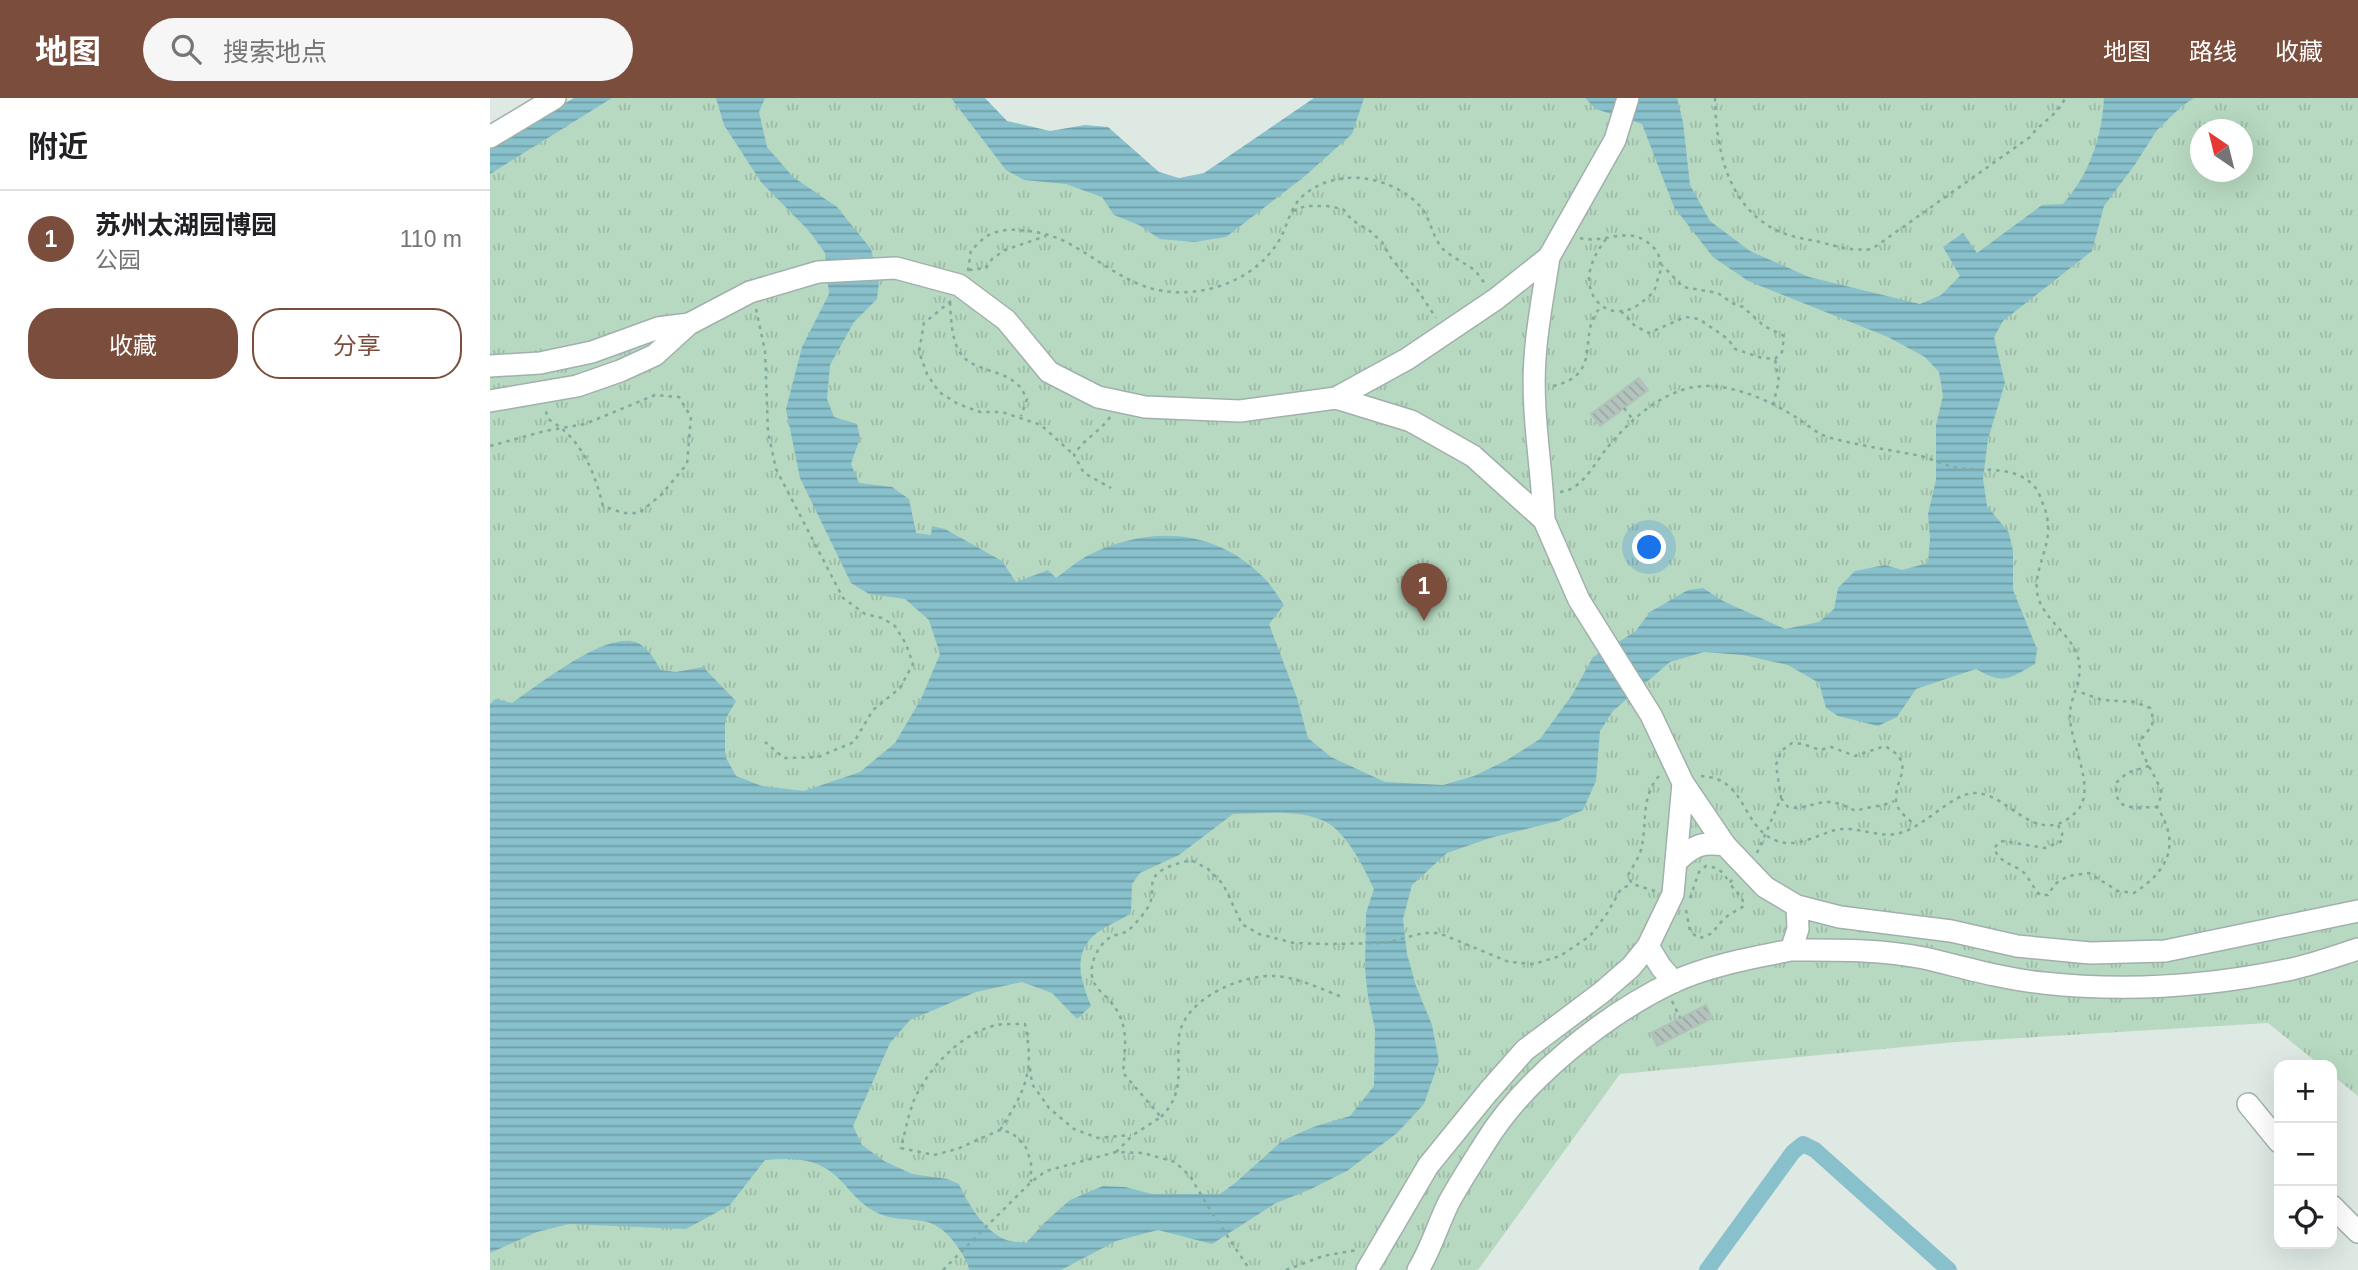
<!DOCTYPE html>
<html lang="zh">
<head>
<meta charset="utf-8">
<style>
	:root { --surface:#fff; --page:#f6f6f6; --text:#202124; --muted:#757577; --line:#e0e0e0; --accent:#7b4d3c }
	body { margin:0; font-family:Arial,"Noto Sans SC",sans-serif; background:var(--page); color:var(--text) }
	.controls { position:absolute; right:21px; bottom:21px; display:grid; overflow:hidden; border-radius:14px; box-shadow:0 7px 28px #0002 }
	.controls button { width:63px; height:63px; display:grid; place-items:center; padding:0; border:0; border-bottom:2px solid var(--line); background:var(--surface); color:var(--text); font:35px sans-serif }
	.compass { position:absolute; left:1700px; top:21px; width:63px; height:63px; border-radius:50%; background:var(--surface); box-shadow:0 7px 28px #0002; rotate:325deg }
	.you { position:absolute; left:1160px; top:450px; width:24px; height:24px; margin:-18px; border:5px solid #fff; border-radius:50%; background:#1a73e8; box-shadow:0 0 0 10px #1a73e833 }
	.badge { display:grid; place-items:center; width:46px; height:46px; border-radius:50%; background:var(--accent); color:#fff; font-size:23px; font-weight:700 }
	.pin { position:absolute; translate:-50% -58px; filter:drop-shadow(0 2px 4px #0008) }
	.pin::after { content:''; position:absolute; top:37px; width:24px; height:21px; background:inherit; clip-path:polygon(0 0,100% 0,50% 100%) }
	.list { margin:0; padding:0; list-style:none }
	h2 { display:flex; justify-content:space-between; align-items:center; height:91px; margin:0; padding:0 28px; font-size:30px }
	h2 small { font-size:23px; font-weight:400; color:var(--muted) }
	.list li { display:grid; grid-template-columns:46px 1fr auto; gap:21px; align-items:center; box-sizing:border-box; height:98px; padding:0 28px; border-top:2px solid var(--line) }
	.list b { display:block; font-size:26px; white-space:nowrap }
	.list p { margin:0; font-size:23px; white-space:nowrap; color:var(--muted) }
	.list em { font-size:23px; font-style:normal; color:var(--muted) }
	.actions { display:flex; gap:14px; padding:21px 28px }
	.actions a { flex:1; padding:16px 0; border:2px solid var(--accent); border-radius:28px; text-align:center; font-size:24px; color:var(--accent) }
	.actions .main { background:var(--accent); color:#fff }
	.icon { flex:none; width:38px; height:38px; fill:none; stroke:currentColor; stroke-width:2; stroke-linecap:round; stroke-linejoin:round }
	.map { position:relative; flex:none; width:1868px; height:1172px; overflow:hidden }
	header { display:flex; align-items:center; gap:42px; box-sizing:border-box; height:98px; padding:0 35px; background:var(--accent); color:#fff }
	header strong { font-size:33px }
	nav { display:flex; gap:38px; margin-inline-start:auto; font-size:24px }
	.search { width:490px; height:63px; background:var(--page); display:flex; align-items:center; gap:18px; box-sizing:border-box; padding:0 24px; border-radius:38px; color:var(--muted); font-size:26px }
	main { display:flex }
	aside { flex:1; background:var(--surface) }
	.map>svg:first-child { display:block }
	.park { fill:url(#park-tufts); fill-rule:evenodd }
	.water { fill:url(#water-rules); fill-rule:evenodd }
	.lines { fill:none; stroke-linecap:round; stroke-linejoin:round }
	.canal { stroke:#88c0cc; stroke-width:16 }
	.building { fill:url(#building-back-hatch); stroke:#b1c2bb; stroke-width:2 }
	.minor-casing { stroke:#a1b0ab; stroke-width:24 }
	.path { stroke:#80ab9f; stroke-width:2.5; stroke-dasharray:3.5 5; stroke-linecap:butt }
	.minor { stroke:#fff; stroke-width:21 }
</style>
</head>
<body>
<header>
<strong>地图</strong>
<div class="search"><svg class="icon" aria-label="search" viewBox="0 0 24 24"><circle cx="10" cy="10" r="6"/><path d="M15 15l6 6"/></svg>搜索地点</div>
<nav><a>地图</a><a>路线</a><a>收藏</a></nav>
</header>
<main>
<aside>
<h2>附近<small></small></h2>
<ul class="list">
<li><span class="badge">1</span><div><b>苏州太湖园博园</b><p>公园</p></div><em>110 m</em></li>
</ul>
<div class="actions"><a class="main">收藏</a><a>分享</a></div>
</aside>
<div class="map">
<svg width="1868" height="1172" viewBox="0 0 1868 1172">
	<defs>
		<pattern id="park-tufts" width="24" height="20" patternUnits="userSpaceOnUse" patternTransform="scale(1.75)"><rect width="24" height="20" fill="#b7d9c1"/><path d="M3 7l-1-3M5 7V3M7 7l1-3M15 17l-1-3M17 17v-4M19 17l1-3" fill="none" stroke="#9dbba6"/></pattern>
		<pattern id="water-rules" width="6" height="5" patternUnits="userSpaceOnUse" patternTransform="scale(1.75)"><rect width="6" height="5" fill="#88c0cc"/><path d="M0 2.5h6" fill="none" stroke="#6f9da6"/></pattern>
		<pattern id="building-back-hatch" width="6" height="6" patternUnits="userSpaceOnUse" patternTransform="scale(1.75)"><rect width="6" height="6" fill="#b4c3bd"/><path d="M-1 5l2 2M0 0l6 6M5-1l2 2" fill="none" stroke="#9aa8a3"/></pattern>
	</defs>
	<rect width="100%" height="100%" fill="#dee9e4"/>
	<!-- park -->
	<path class="park" d="M109,0H480L498,19L717,121L854,0H1868V998L1842,977V967H1830L1778,925L1466,944L1130,976L988,1172H0V70ZM1710,32H1752V74H1710Z"/>
	<!-- water -->
	<path class="water" d="M84,0H122L0,76V48Z
		M226,0H275L269,14L277,49L303,79L347,109L381,151L389,184L387,201L364,224L340,267L337,301L344,319L367,326L370,340L361,366L369,385L402,389L419,401L426,435L441,437L442,428L455,431L512,463L526,484L558,472L566,480C576,473 586,464 597,458C656,428 722,429 771,477C780,485 787,497 794,507L779,526L807,600L818,640L841,659L895,684L953,687L984,678L1017,662L1050,641L1082,597L1103,559L1145,534L1160,514L1198,492L1213,490L1233,503L1295,531L1329,524L1344,511L1348,490L1365,473L1395,467L1412,472L1438,465L1440,441L1438,416L1446,382V327L1453,298L1449,274L1435,259L1398,239L1258,183L1223,159L1184,109L1152,26L1106,11L1095,0H1187L1193,24L1200,87L1220,123L1260,153L1319,179L1430,206L1451,197L1470,178L1453,149L1473,135L1487,155L1552,107L1573,106C1599,77 1612,39 1614,0H1704L1692,8L1667,32L1644,68L1614,108L1602,153L1513,223L1504,239L1515,285L1498,341L1493,381L1497,408L1519,435L1523,453V492L1547,551L1545,566C1519,581 1514,587 1486,571L1426,591L1407,619L1388,628L1348,618L1336,610L1329,585L1298,567L1253,557L1214,554L1180,564L1123,613L1110,633L1106,683L1093,712L1068,723L1000,740L957,755L922,787L913,821L917,856L926,888L942,927L949,963L934,1006L907,1035L857,1073L821,1091L786,1105L722,1146L668,1132L626,1143L571,1172H479C478,1163 472,1156 467,1148C439,1107 416,1132 382,1112C368,1104 358,1089 346,1078C325,1059 301,1060 275,1062L240,1107L196,1131L79,1126L47,1134L0,1155V606L6,601L22,605C48,587 110,538 141,543C156,545 164,561 171,572L186,574L213,569L246,603L235,622V658L246,678L272,688L314,693L370,674L405,645L431,601L450,556L439,522L415,501L379,496L361,485L310,380L296,311L312,249L339,196L335,155L320,134L271,84L234,27ZM743,716C772,716 809,710 836,724C857,735 874,770 884,791L876,815L875,871L878,899L885,931L884,988L860,1018L823,1029L792,1043L744,1086L730,1096H662L635,1089L613,1088L580,1102L554,1125L536,1145C530,1144 520,1144 514,1141C495,1133 477,1105 469,1086L457,1081L422,1076L394,1063L372,1047L363,1028L400,945L420,922L486,894L532,884L562,895L587,921L601,908C592,885 582,860 602,839C612,829 630,823 641,815L642,786L650,775L689,757Z
		M461,0H495L517,23L560,33L595,27L618,29L669,74L689,80L714,75L824,0H874L862,36L815,78L736,139L704,144L670,141L649,127L624,117L612,99L576,86L534,82L516,72Z"/>
	<g class="lines">
		<!-- canal -->
		<path class="canal" d="M1217,1172L1303,1054L1313,1046L1325,1052L1459,1172"/>
	</g>
	<!-- building -->
	<path class="building" d="M1149,280L1158,292L1110,328L1101,316Z
		M1216,907L1222,920L1167,948L1161,935Z"/>
	<g class="lines">
		<!-- minor casing -->
		<g class="minor-casing">
			<path id="minor" d="M0,39L65,0
				M0,268L50,265L102,254L168,230L199,226L260,194L328,174L406,170L469,187L516,222L559,274L608,299L655,309L750,313L846,300L921,323L983,358L1054,422L1089,502L1161,617L1193,685L1235,747L1275,789L1307,808L1350,819L1461,833L1527,848L1600,855L1675,853L1868,813
				M846,300L917,261L1006,201L1059,159L1125,42L1138,0
				M0,303L87,288L130,273L165,257L199,226
				M1054,422C1052,368 1041,314 1045,260C1047,227 1054,193 1059,159
				M1187,763C1204,747 1212,744 1235,747
				M1301,852C1345,852 1390,851 1434,860C1473,869 1512,881 1553,885C1635,894 1722,888 1802,871C1824,866 1846,858 1868,851
				M1184,884L1171,869L1158,848L1183,796L1193,685
				M1758,1006L1789,1044
				M1842,1108L1868,1134
				M877,1172L938,1068L998,994L1035,952L1111,895L1141,869L1158,848
				M928,1172C941,1151 948,1126 959,1104C970,1084 983,1064 995,1045C1034,981 1116,916 1183,884C1220,867 1262,860 1301,852L1308,831L1307,808"/>
		</g>
		<!-- path -->
		<path class="path" d="M1225,0C1226,50 1237,109 1288,133C1301,139 1316,141 1330,144C1349,149 1361,153 1382,151L1540,39C1551,24 1569,16 1575,0
			M803,113L816,108H837L853,111L862,122L880,133L892,144L901,160L929,194L946,220
			M1090,140C1110,146 1136,130 1154,142C1168,150 1174,163 1169,178C1167,182 1166,189 1164,193C1161,197 1156,201 1152,204C1129,224 1099,210 1099,180C1100,165 1107,153 1116,141
			M479,172L496,170L502,161L515,152L556,138
			M478,173L481,152C486,148 491,142 497,138C505,133 518,131 527,132C544,133 559,136 574,143C605,158 633,185 668,192C712,201 764,183 788,144C798,129 799,109 814,97C847,69 900,77 930,108C940,119 942,138 952,150C961,159 973,164 983,171C988,175 992,182 996,187
			M461,203L434,225L429,254L437,276L449,294L468,306L490,314H512L551,327L584,357
			M460,204C461,220 461,234 467,249C478,275 510,269 528,287C532,290 534,296 537,301L531,318
			M266,211L275,253L278,334L286,371L353,500L375,516L392,520L405,528L416,546L423,566L410,590L383,612L364,644L328,659L294,660L275,644
			M1131,213L1145,228L1159,235L1195,219L1209,221L1238,241L1245,251L1272,260L1285,261L1292,254L1294,238L1274,228L1253,209L1242,205L1228,195L1193,189L1172,167
			M1063,288C1116,276 1085,235 1111,209
			M1283,307L1289,283L1285,261
			M1134,310L1143,322
			M620,319C610,334 593,341 584,357L594,375L621,390
			M0,348L55,333L95,326L165,297L189,299L201,319L197,366L171,397L149,415H133L113,408C104,372 91,340 58,321L55,310
			M1070,394C1092,392 1104,366 1117,350C1141,321 1174,290 1214,288C1245,287 1281,303 1307,320C1318,327 1328,337 1341,340C1371,348 1401,352 1431,358C1442,361 1452,366 1463,369C1490,375 1522,365 1544,388C1548,392 1551,400 1553,406C1570,446 1538,470 1549,502C1557,523 1579,536 1587,556C1595,579 1582,594 1580,614C1578,644 1609,692 1586,714C1580,720 1572,726 1563,727C1534,731 1513,695 1485,695C1462,695 1436,728 1410,735C1388,741 1367,727 1345,732C1327,737 1307,750 1287,743C1250,729 1258,680 1211,678
			M1659,668L1637,675L1627,684C1622,715 1644,709 1667,709
			M1291,700L1298,709C1315,712 1324,704 1338,704C1348,704 1357,709 1366,713C1379,708 1392,709 1404,703
			M1568,727L1572,735V743L1555,750L1513,743L1508,745L1504,751C1511,765 1520,765 1532,773C1539,779 1543,790 1550,797H1558L1565,786L1578,778L1599,775L1628,793L1644,795C1679,772 1691,746 1667,709L1672,696C1666,678 1655,664 1649,646C1657,629 1668,631 1660,610L1645,604L1612,602L1587,593
			M1267,755L1291,700L1286,667L1291,653L1302,645L1313,646L1330,652L1341,649L1365,658L1395,648C1427,666 1405,679 1406,702C1406,713 1419,721 1426,728
			M1165,793L1142,786L1138,777C1143,768 1151,757 1152,747C1157,722 1151,699 1169,678
			M1200,800L1209,774L1216,768C1228,769 1234,774 1239,785L1243,781
			M1196,812L1200,833L1208,840C1224,838 1224,831 1234,821C1240,815 1248,812 1254,808L1252,800L1239,785
			M1182,903L1190,920
			M540,970L542,986L559,1010L584,1031L608,1040L641,1037
			M671,1019C696,994 686,970 689,939C693,901 752,876 785,878C807,879 831,891 852,899
			M510,1032C535,993 545,974 535,926C528,926 520,926 513,926C474,931 439,969 424,1002C418,1017 415,1035 411,1050L444,1057L467,1051L510,1032L522,1035L535,1047L541,1064V1084
			M626,1054L643,1037L671,1019L633,975C635,947 640,926 620,903C613,895 604,890 602,878C600,864 608,848 619,840C625,836 634,836 639,832C646,825 659,811 661,802C664,792 659,784 667,776C675,768 690,765 701,762L718,771L733,786L752,826L769,836L804,845L837,846L896,845L933,835H949L1019,864L1044,866L1070,858L1100,838L1116,817L1131,791L1142,786
			M453,1172L541,1084L556,1073L626,1054L653,1055L685,1064L700,1078L722,1115L760,1172
			M796,1172L833,1158L867,1152"/>
		<!-- minor -->
		<use href="#minor" class="minor"/>
	</g>
</svg>
<div class="controls">
<button>+</button>
<button>−</button>
<button><svg class="icon" aria-label="locate" viewBox="0 0 24 24"><circle cx="12" cy="12" r="6"/><path d="M12 2v4M12 18v4M2 12h4M18 12h4"/></svg></button>
</div>
<svg class="compass" viewBox="-18 -18 36 36"><path d="M0-13l5 13h-10z" fill="#e53935"/><path d="M0 13l5-13h-10z" fill="#757577"/></svg>
<div class="you"></div>
<div class="pin badge" style="left:934px;top:523px">1</div>
</div>
</main>
</body>
</html>
